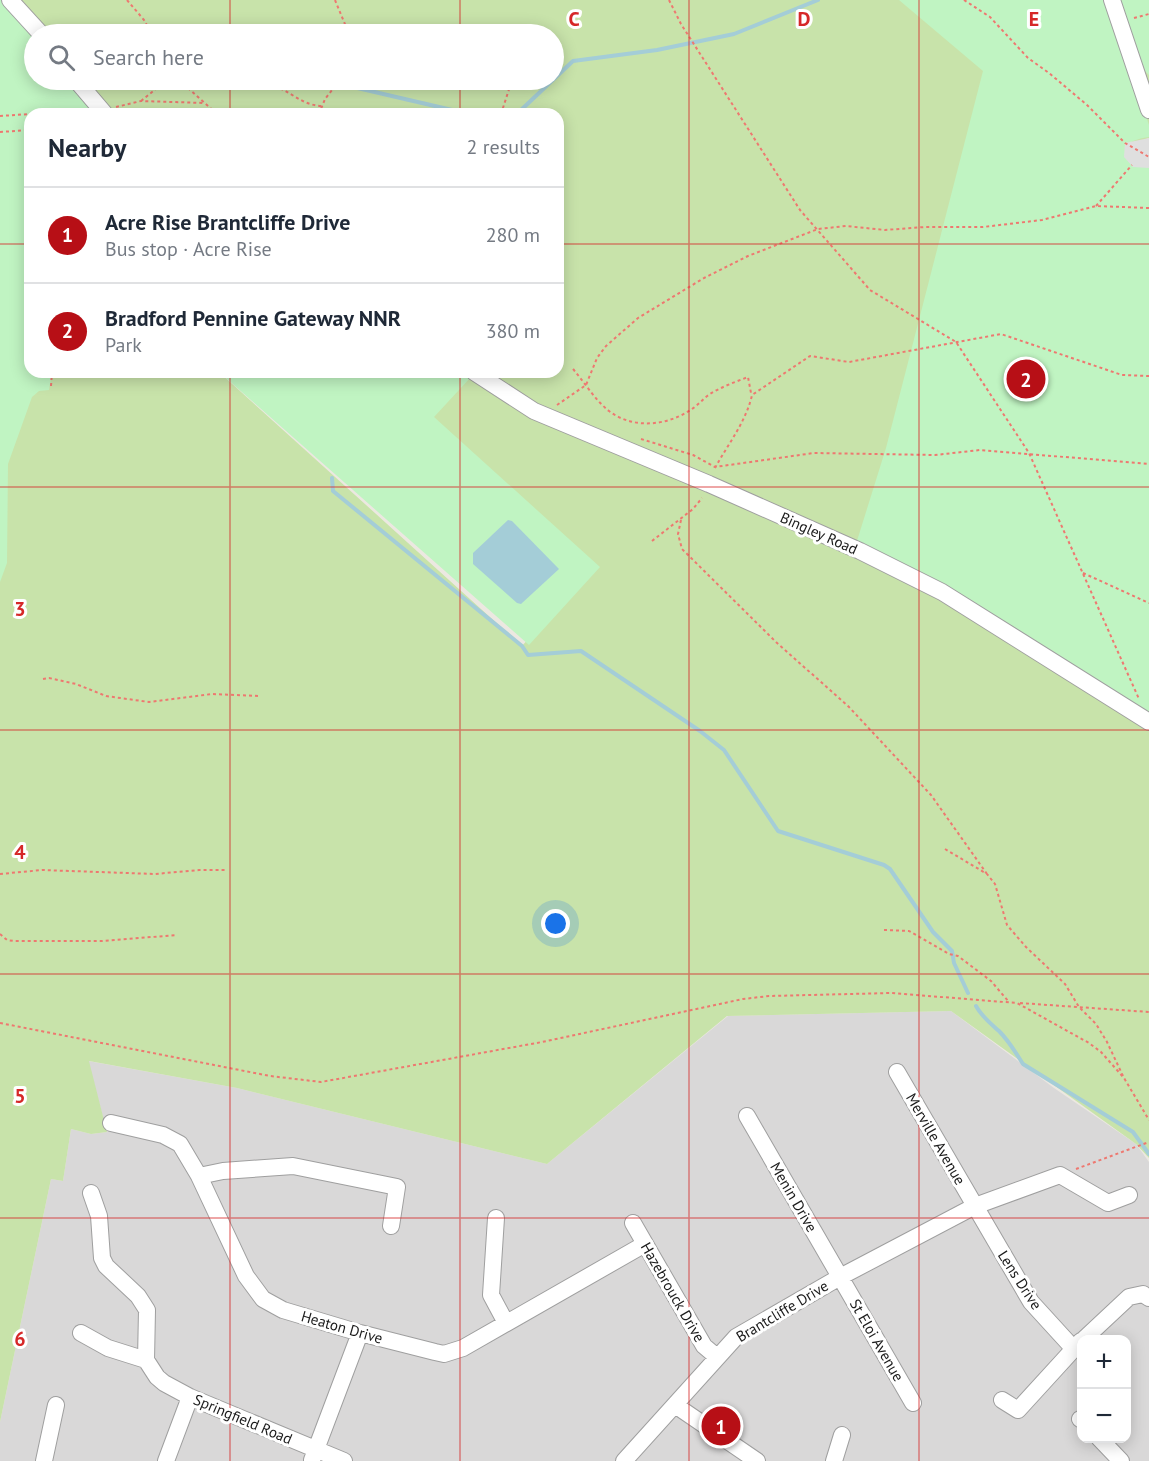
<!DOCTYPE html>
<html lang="en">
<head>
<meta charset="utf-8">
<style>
	:root { --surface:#fff; --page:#f2f2f3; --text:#1f2937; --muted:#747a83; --line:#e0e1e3; --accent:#b70f16 }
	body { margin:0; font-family:"PT Sans",sans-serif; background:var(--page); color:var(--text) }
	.controls { position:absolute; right:18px; bottom:18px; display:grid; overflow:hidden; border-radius:12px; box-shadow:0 3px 15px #0003 }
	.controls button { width:54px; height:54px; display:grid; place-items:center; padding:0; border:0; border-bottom:2px solid var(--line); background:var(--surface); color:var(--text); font:30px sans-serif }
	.you { position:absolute; left:556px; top:924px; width:21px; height:21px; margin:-15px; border:4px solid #fff; border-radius:50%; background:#1a73e8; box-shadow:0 0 0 9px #1a73e833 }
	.badge { display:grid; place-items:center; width:39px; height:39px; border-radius:50%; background:var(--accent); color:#fff; font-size:20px; font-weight:700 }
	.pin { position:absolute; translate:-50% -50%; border:3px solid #fff; box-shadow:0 2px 6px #0006 }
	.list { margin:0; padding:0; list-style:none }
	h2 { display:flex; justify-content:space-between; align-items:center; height:78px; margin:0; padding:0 24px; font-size:26px }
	h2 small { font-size:20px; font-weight:400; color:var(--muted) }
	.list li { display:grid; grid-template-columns:39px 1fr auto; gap:18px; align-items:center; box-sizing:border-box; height:96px; padding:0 24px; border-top:2px solid var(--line) }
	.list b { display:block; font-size:22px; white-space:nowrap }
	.list p { margin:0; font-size:20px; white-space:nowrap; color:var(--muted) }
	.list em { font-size:20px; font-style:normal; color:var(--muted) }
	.icon { flex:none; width:33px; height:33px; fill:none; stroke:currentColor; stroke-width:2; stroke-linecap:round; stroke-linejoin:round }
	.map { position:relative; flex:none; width:1149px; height:1461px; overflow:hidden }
	.search { position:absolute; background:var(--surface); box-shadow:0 3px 15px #0003; left:24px; top:24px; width:540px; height:66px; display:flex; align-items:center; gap:15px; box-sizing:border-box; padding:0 21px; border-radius:33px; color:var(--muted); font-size:22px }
	.panel { position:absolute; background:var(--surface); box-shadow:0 3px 15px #0003; left:24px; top:108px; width:540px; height:270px; border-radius:18px }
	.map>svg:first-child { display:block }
	.residential { fill:#d9d8d8; fill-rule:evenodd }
	.grass { fill:#c8e3aa; fill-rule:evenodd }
	.park { fill:#c0f4c2 }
	.parking { fill:#dfdfdf }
	.water { fill:#a4cdd7 }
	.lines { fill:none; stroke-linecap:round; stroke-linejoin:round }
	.stream { stroke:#a4cdd7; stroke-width:4 }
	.minor-casing { stroke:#9f9f9f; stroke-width:18 }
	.path { stroke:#ee7870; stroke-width:2; stroke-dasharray:3 3; stroke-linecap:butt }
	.minor { stroke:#fff; stroke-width:16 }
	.grid { fill:none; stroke:#d62828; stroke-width:1.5; stroke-opacity:0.55 }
	.labels { text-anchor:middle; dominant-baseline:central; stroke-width:6; stroke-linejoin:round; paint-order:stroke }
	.street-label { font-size:15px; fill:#1b1b1b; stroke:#fff }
	.grid-label { font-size:20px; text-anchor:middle; font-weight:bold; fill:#d62828; stroke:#fff; stroke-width:6; stroke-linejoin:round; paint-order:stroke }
</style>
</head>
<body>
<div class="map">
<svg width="1149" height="1461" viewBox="0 0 1149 1461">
	<rect width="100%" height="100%" fill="#ece8e1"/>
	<!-- residential -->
	<path class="residential" d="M951,1011L1054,1088L1136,1144L1149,1162V1461H0V1422L51,1179L63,1181L71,1129L91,1134L107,1132L88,1061L237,1088L547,1164L728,1016ZM1082,1340H1126V1438H1082Z"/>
	<!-- grass -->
	<path class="grass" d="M0,0H1149V138L1146,139L1149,168V1158L1136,1144L951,1011L727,1016L547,1164L237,1088L89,1061L107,1132L91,1134L71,1129L63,1181L51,1179L0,1422ZM34,34H554V80H34ZM30,114H558V372H474L427,415L595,564L522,646L219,372H30Z"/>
	<!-- park -->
	<path class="park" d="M0,0H3L34,36V80H68L96,114H30V372H52L49,390L39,391L32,397L8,464L7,563L0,582Z
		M899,0H1107L1149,125V137C1130,140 1121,144 1131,164L1149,167V713L1002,620L929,577L856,544L886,448L983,71Z
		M1119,0H1149V75L1143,69Z
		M219,372H466L471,377L434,417L600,567L529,645Z"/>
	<!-- parking -->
	<path class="parking" d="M1149,138V168L1133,167L1124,157L1125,143Z"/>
	<!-- water -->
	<path class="water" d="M508,520L512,521L559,569L521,604L517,603L473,564V553Z"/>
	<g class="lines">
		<!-- stream -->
		<path class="stream" d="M240,33L244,34
			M323,80L465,113L521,110L573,61L657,50L734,34L818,0
			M332,478L333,491L522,646L528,655L581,651L700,731L724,750L778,831L884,865L890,869L933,932L952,951L954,963L968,993
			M976,1006C982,1017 990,1023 999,1031C1009,1041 1016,1053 1023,1064L1133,1132L1149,1154"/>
		<!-- minor casing -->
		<g class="minor-casing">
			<path id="minor" d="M10,0L41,34
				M1112,0L1149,110
				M76,80L105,114
				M474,372L534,411L709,484L860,551L942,592L1149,722
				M897,1072L1031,1302L1073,1348
				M747,1116L913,1403
				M111,1123L163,1135L180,1144L199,1176L246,1276L263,1299L283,1310L360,1333L435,1352L444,1354L463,1348L645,1244
				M199,1176L223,1171L293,1166L397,1187L391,1226
				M91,1193L99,1216L102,1258L106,1266L138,1296L147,1310L146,1360L157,1377L164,1383L190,1397L344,1461
				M496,1218L491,1295L506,1323
				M633,1223L704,1346L717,1357
				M81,1333L108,1348L146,1360
				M1083,1340L1129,1297L1143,1294L1149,1298
				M1002,1400L1018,1410L1081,1341
				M675,1405L757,1461
				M1080,1419L1082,1420
				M1099,1438L1121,1461
				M312,1460L360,1333
				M44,1461L56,1405
				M166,1461L190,1397
				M624,1461L736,1337L840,1277L975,1206L1060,1175L1108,1203L1129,1195
				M834,1461L842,1435"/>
		</g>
		<!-- path -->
		<path class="path" d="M127,0L144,20L152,34
			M335,0L349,34
			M669,0L681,24L800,210L870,290L956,342L1029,453L1139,699
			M964,0L990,17L1028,58L1049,73L1087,105L1125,143L1149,157
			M1134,18L1149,14
			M179,80L217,114
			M221,87C237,88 253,82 269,85C288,88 300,105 321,106
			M141,101L167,80
			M116,107L141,101L205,103
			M32,114L83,111
			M319,114L325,99L340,80
			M501,114L512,80
			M0,116L30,114
			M0,132L30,130
			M1096,206L1132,165
			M573,369C585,383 595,400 609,411C635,431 672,425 696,406C701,402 705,397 710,394C721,387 735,382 748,377L751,393
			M51,386L52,372
			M557,405L586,385L597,358L606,346L638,318L704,278L748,256L818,229L846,226L885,230L925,227H983L1042,220L1096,206L1149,208
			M641,439L693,455L715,467L814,453L935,455L980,450L1149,464
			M715,468C728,444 746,422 752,395L810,356L849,362L1001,334L1122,375L1149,376
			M681,520L678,534L682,549L776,642L849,707L931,795L987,874
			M652,541L693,509L702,498
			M1083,573L1149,603
			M43,679L49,678L76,684L106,696L149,702L212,694L258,696
			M945,849L987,874L995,884L1007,925L1026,947L1065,984L1079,1007L1096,1024L1107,1042L1123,1076
			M0,874L42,870L155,874L199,870H226
			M884,930L909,931L949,954L958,956L991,981L1009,1002
			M0,934L7,940L14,941H102L177,935
			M1020,1003L1149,1012
			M0,1023L270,1076L321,1082L542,1042L743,999L769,996L891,993L1017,1003L1089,1043L1101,1052L1124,1078L1149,1120
			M1076,1169L1149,1142"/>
		<!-- minor -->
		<use href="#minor" class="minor"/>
	</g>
	<!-- grid -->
	<path class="grid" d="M230,0V34M460,0V34M689,0V1461M919,0V1461M230,80V114M460,80V114M0,244H30M558,244H1149M230,372V1461M460,372V1461M0,487H1149M0,730H1149M0,974H1149M0,1218H1149"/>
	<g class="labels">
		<!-- street labels -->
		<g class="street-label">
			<text transform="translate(819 533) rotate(24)">Bingley Road</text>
			<text transform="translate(936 1139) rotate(60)">Merville Avenue</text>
			<text transform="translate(794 1197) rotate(60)">Menin Drive</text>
			<text transform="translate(1020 1280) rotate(57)">Lens Drive</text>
			<text transform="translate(673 1292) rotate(60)">Hazebrouck Drive</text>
			<text transform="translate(782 1311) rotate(-31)">Brantcliffe Drive</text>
			<text transform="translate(342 1327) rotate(16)">Heaton Drive</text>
			<text transform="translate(877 1340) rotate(60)">St Eloi Avenue</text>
			<text transform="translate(243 1419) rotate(23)">Springfield Road</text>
		</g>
	</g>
	<g class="grid-label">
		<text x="574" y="26">C</text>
		<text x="804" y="26">D</text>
		<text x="1034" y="26">E</text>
		<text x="20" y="616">3</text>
		<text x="20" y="859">4</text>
		<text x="20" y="1103">5</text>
		<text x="20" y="1346">6</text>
	</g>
</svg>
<div class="controls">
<button>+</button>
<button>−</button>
</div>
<div class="you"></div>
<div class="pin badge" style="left:721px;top:1426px">1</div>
<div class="pin badge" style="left:1026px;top:379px">2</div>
<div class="search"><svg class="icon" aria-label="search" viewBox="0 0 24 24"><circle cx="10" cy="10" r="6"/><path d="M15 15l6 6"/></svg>Search here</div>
<section class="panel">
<h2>Nearby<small>2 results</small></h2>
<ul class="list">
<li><span class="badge">1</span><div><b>Acre Rise Brantcliffe Drive</b><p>Bus stop · Acre Rise</p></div><em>280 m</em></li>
<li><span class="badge">2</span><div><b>Bradford Pennine Gateway NNR</b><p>Park</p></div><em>380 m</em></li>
</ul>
</section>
</div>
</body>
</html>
